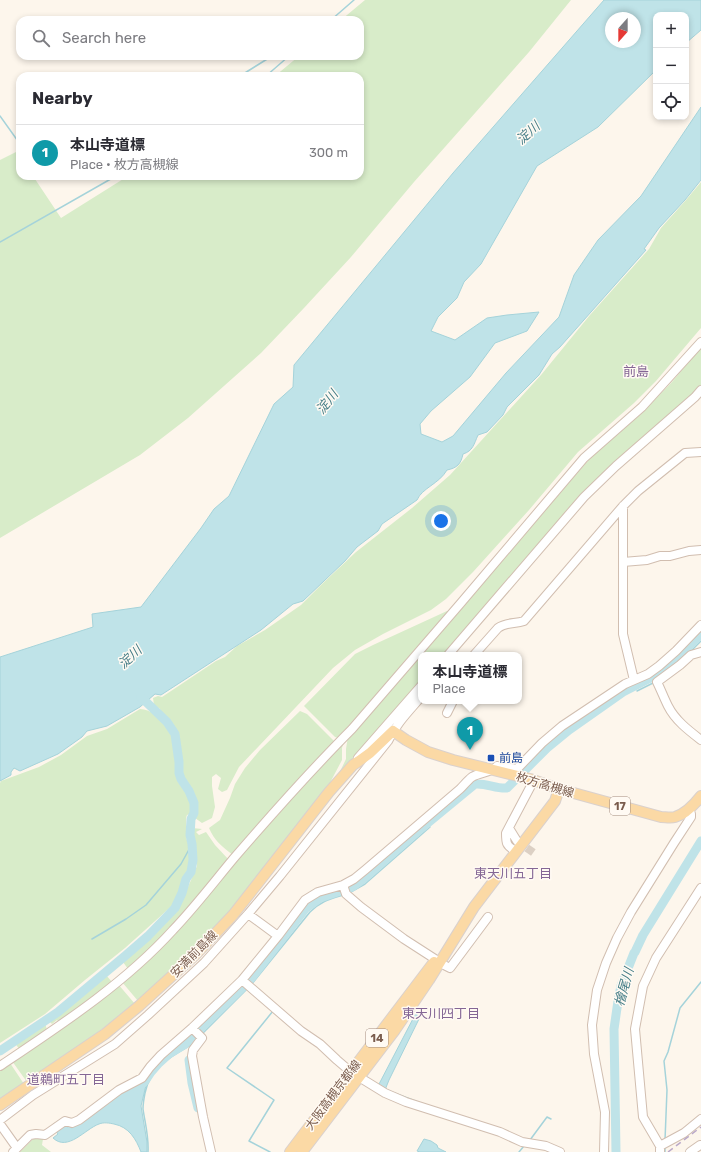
<!DOCTYPE html>
<html lang="en">
<head>
<meta charset="utf-8">
<style>
	:root { --surface:#fff; --page:#f2f2f3; --text:#2b2b33; --muted:#7c7c81; --line:#e1e1e2; --accent:#0f766e }
	body { margin:0; font-family:Rubik,"Noto Sans JP",sans-serif; background:var(--page); color:var(--text) }
	.controls { position:absolute; right:12px; top:12px; display:grid; overflow:hidden; border-radius:8px; box-shadow:0 2px 6px #0003 }
	.controls button { width:36px; height:36px; display:grid; place-items:center; padding:0; border:0; border-bottom:1px solid var(--line); background:var(--surface); color:var(--text); font:20px sans-serif }
	.compass { position:absolute; left:605px; top:12px; width:36px; height:36px; border-radius:50%; background:var(--surface); box-shadow:0 2px 6px #0003; rotate:201deg }
	.you { position:absolute; left:441px; top:521px; width:14px; height:14px; margin:-10px; border:3px solid #fff; border-radius:50%; background:#1a73e8; box-shadow:0 0 0 6px #1a73e833 }
	.badge { display:grid; place-items:center; width:26px; height:26px; border-radius:50%; background:var(--accent); color:#fff; font-size:13px; font-weight:700 }
	.pin { position:absolute; translate:-50% -33px; filter:drop-shadow(0 1px 2px #0008) }
	.pin::after { content:''; position:absolute; top:21px; width:14px; height:12px; background:inherit; clip-path:polygon(0 0,100% 0,50% 100%) }
	.popup { position:absolute; left:418px; top:652px; width:104px; height:52px; box-sizing:border-box; display:grid; place-content:center; border-radius:8px; background:var(--surface); filter:drop-shadow(0 1px 3px #0005); font-size:13px; white-space:nowrap; color:var(--muted) }
	.popup b { font-size:15px; color:var(--text) }
	.popup::after { content:''; position:absolute; left:50%; top:100%; margin-left:-8px; border:8px solid transparent; border-top-color:var(--surface) }
	.list { margin:0; padding:0; list-style:none }
	h2 { display:flex; justify-content:space-between; align-items:center; height:52px; margin:0; padding:0 16px; font-size:17px }
	h2 small { font-size:13px; font-weight:400; color:var(--muted) }
	.list li { display:grid; grid-template-columns:26px 1fr auto; gap:12px; align-items:center; box-sizing:border-box; height:56px; padding:0 16px; border-top:1px solid var(--line) }
	.list b { display:block; font-size:15px; white-space:nowrap }
	.list p { margin:0; font-size:13px; white-space:nowrap; color:var(--muted) }
	.list em { font-size:13px; font-style:normal; color:var(--muted) }
	.icon { flex:none; width:22px; height:22px; fill:none; stroke:currentColor; stroke-width:2; stroke-linecap:round; stroke-linejoin:round }
	.map { position:relative; flex:none; width:701px; height:1152px; overflow:hidden }
	.search { position:absolute; background:var(--surface); box-shadow:0 2px 6px #0003; left:16px; top:16px; width:348px; height:44px; display:flex; align-items:center; gap:10px; box-sizing:border-box; padding:0 14px; border-radius:12px; color:var(--muted); font-size:15px }
	.panel { position:absolute; background:var(--surface); box-shadow:0 2px 6px #0003; left:16px; top:72px; width:348px; height:108px; border-radius:12px }
	.map>svg:first-child { display:block }
	.green { fill:#d8ecc9 }
	.water { fill:#bfe3e8; stroke:#a5d3da; fill-rule:evenodd }
	.lines { fill:none; stroke-linecap:round; stroke-linejoin:round }
	.stream { stroke:#a5d3da; stroke-width:1.5 }
	.river { stroke:#bfe3e8; stroke-width:9 }
	.minor-tunnel { stroke:#dcd0c4; stroke-width:8; stroke-dasharray:8 4; stroke-linecap:butt }
	.minor-casing { stroke:#d1beb0; stroke-width:10 }
	.major-casing { stroke:#dad1cd; stroke-width:12 }
	.minor { stroke:#fff; stroke-width:8 }
	.major { stroke:#fbd9a5; stroke-width:10 }
	.rail { stroke:#b9a8c9; stroke-width:1.5; stroke-dasharray:6 4; stroke-linecap:butt }
	.transit-dot { fill:#1a4fb4; stroke:#fffaf3; stroke-width:1.5 }
	.labels { text-anchor:middle; dominant-baseline:central; stroke-width:3; stroke-linejoin:round; paint-order:stroke }
	.shield { fill:#fffaf3; stroke:#a28b7f; stroke-width:1 }
	.shield-label { font-size:11px; font-weight:bold; fill:#7a5c4d }
	.transit-label { font-size:12px; fill:#164399; stroke:#fffaf3; text-anchor:start }
	.street-label { font-size:12px; fill:#7a5c4d; stroke:#fffaf3 }
	.water-label { font-size:13px; font-style:italic; fill:#437c86; stroke:#fffaf3 }
	.neighbourhood-label { font-size:13px; fill:#846695; stroke:#fffaf3 }
</style>
</head>
<body>
<div class="map">
<svg width="701" height="1152" viewBox="0 0 701 1152">
	<rect width="100%" height="100%" fill="#fdf6ec"/>
	<!-- green -->
	<path class="green" d="M365,0H571L529,52L414,182L351,257L304,308L261,353L188,418L140,455L0,538V160L16,152L20,157V176H33L61,218L128,176H360V76H275L299,56H360V20H341Z
		M701,182V328L656,381L634,403L578,452L529,510L473,572L446,599L431,610L383,634L355,650L333,668L239,767L227,790L222,792L218,789L221,778L216,774L212,777V786L215,807L212,818L202,823L195,818L198,806L192,792L185,781L181,772L179,740L175,728L161,713L160,709L154,705L153,698L158,696L162,697L216,661L225,657L237,646L265,630L301,605L323,583L356,552L412,508L450,475L541,375L590,315L649,249L661,228L686,200Z
		M701,347V386L695,393L534,551L444,655H421V681L376,731L334,784L346,759V749L348,736L594,454L640,415L672,382Z
		M447,611L450,612L341,739L335,737L304,706L355,654L373,645Z
		M140,709C161,710 176,738 177,757C177,765 173,772 178,781C180,786 184,788 188,792C192,797 191,807 192,813L187,815L186,818V837L191,853V868L183,879L174,904L125,948L85,980L45,1014L0,1043V783L1,781L39,767L61,755L87,736L107,729Z
		M300,711L307,714L336,743L233,855C222,847 214,840 209,828L220,820L230,798L235,784L245,768L260,750Z
		M344,741L342,748V760L323,796L232,910L200,946L138,1001L122,982Z
		M192,828L202,829L196,832L199,835L206,832L215,845L229,860L177,923L128,969L123,962L155,932L176,909L188,887L197,866L195,845L190,832Z
		M106,975L112,982L59,1022L57,1020L52,1024L49,1021Z
		M118,984L135,1004L94,1035L27,1082L12,1061Z
		M45,1023L47,1030L20,1050L14,1042Z
		M10,1063L24,1084L0,1101V1070Z
		M33,1139H43L42,1145L51,1152H20Z"/>
	<!-- water -->
	<path class="water" d="M604,0H701V30L686,43V15H656V70L598,127L537,166L481,264L464,282L457,298L438,317L431,331L455,340L487,318L507,315L539,312L527,331L495,343L470,377L431,411L420,424L421,434L442,442L453,436L506,373L559,317L574,275L598,240L641,196L701,107V180L685,200L659,228L644,249L646,250L560,347L552,354L539,375L507,407L503,415L487,432L478,435C474,444 473,451 463,454C461,464 457,468 447,470C439,484 422,488 417,500L382,524L378,531L357,547L345,561L303,601L293,604L261,630L161,695L155,694L140,707L107,726L87,731L82,737L58,754L20,771L14,768L11,772V775L0,781V657L93,627L92,614L141,607L201,528L214,509L229,496L274,404L293,387L294,365L453,173ZM611,18H635V42H611Z
		M416,1013L419,1019L389,1080L385,1090L378,1086Z
		M144,1080L147,1081L141,1106L147,1142V1152H141C136,1139 129,1127 114,1124C109,1123 104,1122 99,1124C85,1129 68,1152 53,1138L58,1134L52,1125L61,1119L67,1127L69,1126L72,1128L105,1103Z
		M424,1139L431,1141L437,1145L438,1148L446,1152H420L417,1151Z"/>
	<g class="lines">
		<!-- stream -->
		<path class="stream" d="M331,20L354,0
			M240,76L272,56
			M266,76L289,56
			M0,116L20,144
			M0,242L116,176
			M691,651L701,641
			M637,691L655,682
			M349,893L365,884L430,827
			M92,939L126,919L146,905L181,864L192,844
			M251,985L310,912C321,901 330,899 343,895
			M202,1034L247,989
			M389,1091L418,1102
			M530,1140L547,1117L551,1119
			M665,1140L667,1090L664,1061L668,1052L680,1008L701,982
			M148,1152C149,1137 145,1123 143,1109C143,1104 144,1098 145,1093C150,1068 170,1057 191,1045L195,1041
			M270,1152L249,1141L274,1100L227,1068L273,1011
			M519,1152L524,1146
			M665,1152V1146"/>
		<!-- river -->
		<path class="river" d="M0,1051L58,1012L125,956L148,936L175,908L182,893L186,879L191,872L193,860L192,844L190,835L191,819L194,813V803L189,791L181,779L179,773V762L175,734L167,722L141,697L140,693
			M189,1060L192,1083L198,1108
			M137,1089L145,1081L151,1072L158,1064L169,1054L184,1045L249,981L306,908L320,898L352,887L362,880L418,831L475,784C487,783 496,789 507,788L547,748L569,730L623,692L660,673L672,663L701,634
			M616,1152L614,1029L618,1001L621,986L634,953L635,952L643,935L701,841"/>
		<!-- minor-tunnel -->
		<path class="minor-tunnel" d="M517,841L534,853"/>
		<!-- minor casing -->
		<g class="minor-casing">
			<path id="minor" d="M623,506V634L634,680
				M623,562L647,560L660,556H670L689,551L701,550
				M701,652L691,655L680,665L657,682C661,690 664,698 668,706C675,720 688,730 701,740
				M448,655L584,497L616,466L695,397L701,390
				M474,655L498,628C506,622 515,624 524,621L623,506L638,491L685,453L701,452
				M447,713L453,701
				M358,758L421,686
				M509,828L517,841
				M516,851C506,846 506,843 506,833L534,780
				M343,885L346,894L361,907L404,939L435,959
				M248,914L278,936
				M440,963L450,968L488,917
				M242,980L301,1031L320,1044L337,1060L351,1072L359,1077L385,1093L406,1102L500,1132L522,1142L546,1146L560,1152
				M192,1028L202,1038L193,1050L192,1056L203,1117L211,1152
				M0,1066C61,1025 124,984 173,930C195,907 214,882 234,858C272,814 311,770 352,729L460,604L584,458L642,407L701,342
				M0,1120L33,1095L115,1044L148,1015L204,963L248,914L280,876L388,741C396,724 409,711 421,697
				M0,1124L17,1148
				M660,1146L684,1133L701,1119
				M13,1152L30,1135L36,1134L45,1135L65,1121L72,1123L79,1120L119,1090L142,1078L150,1067L161,1055L192,1028L242,980L278,936L305,900L318,892L343,885L354,879L365,870L460,789C464,785 468,780 472,777C480,772 491,773 497,766L517,769L542,743L562,726L625,684L648,674L659,666L676,651L701,625
				M604,1152L605,1112L594,1054L592,1025L597,990L606,963L617,938L631,912L674,843L691,817V814L689,809
				M660,1152V1146L643,1117L635,1029L643,986L656,958L701,888
				M690,1152L700,1145H701"/>
		</g>
		<!-- major casing -->
		<g class="major-casing">
			<path id="major" d="M0,1105L105,1034L139,1006L195,955L233,915L329,792L353,765L359,761L370,753L393,731L406,740L428,752L453,760L530,779L559,789L661,817C665,817 671,818 675,817C685,814 694,805 701,796
				M290,1152L434,962
				M302,1152L395,1030L429,980L474,907L555,801L559,789"/>
		</g>
		<!-- minor -->
		<use href="#minor" class="minor"/>
		<!-- major -->
		<use href="#major" class="major"/>
		<!-- rail -->
		<path class="rail" d="M668,1152L701,1127"/>
	</g>
	<!-- markers -->
	<rect class="transit-dot" x="487" y="754" width="8" height="8" rx="2"/>
	<g class="labels">
		<!-- shield labels -->
		<g class="shield">
			<rect x="610" y="797" width="20" height="18" rx="3"/>
			<rect x="366" y="1029" width="22" height="18" rx="3"/>
		</g>
		<g class="shield-label">
			<text x="620" y="806">17</text>
			<text x="377" y="1038">14</text>
		</g>
		<!-- transit labels -->
		<g class="transit-label">
			<text x="499" y="758">前島</text>
		</g>
		<!-- street labels -->
		<g class="street-label">
			<text transform="translate(545 785) rotate(17)">枚方高槻線</text>
			<text transform="translate(194 954) rotate(-45)">安満前島線</text>
			<text transform="translate(333 1095) rotate(-53)">大阪高槻京都線</text>
		</g>
		<!-- water labels -->
		<g class="water-label">
			<text transform="translate(528 133) rotate(-42)">淀川</text>
			<text transform="translate(327 402) rotate(-52)">淀川</text>
			<text transform="translate(130 657) rotate(-43)">淀川</text>
			<text transform="translate(624 987) rotate(-74)">檜尾川</text>
		</g>
		<!-- neighbourhood labels -->
		<g class="neighbourhood-label">
			<text x="636" y="371">前島</text>
			<text x="513" y="873">東天川五丁目</text>
			<text x="441" y="1013">東天川四丁目</text>
			<text x="66" y="1079">道鵜町五丁目</text>
		</g>
	</g>
</svg>
<div class="controls">
<button>+</button>
<button>−</button>
<button><svg class="icon" aria-label="locate" viewBox="0 0 24 24"><circle cx="12" cy="12" r="6"/><path d="M12 2v4M12 18v4M2 12h4M18 12h4"/></svg></button>
</div>
<svg class="compass" viewBox="-18 -18 36 36"><path d="M0-13l5 13h-10z" fill="#e53935"/><path d="M0 13l5-13h-10z" fill="#7c7c81"/></svg>
<div class="you"></div>
<div class="pin badge" style="left:470px;top:750px;background:#0f9aa8">1</div>
<div class="popup"><b>本山寺道標</b>Place</div>
<div class="search"><svg class="icon" aria-label="search" viewBox="0 0 24 24"><circle cx="10" cy="10" r="6"/><path d="M15 15l6 6"/></svg>Search here</div>
<section class="panel">
<h2>Nearby<small></small></h2>
<ul class="list">
<li><span class="badge" style="background:#0f9aa8">1</span><div><b>本山寺道標</b><p>Place · 枚方高槻線</p></div><em>300 m</em></li>
</ul>
</section>
</div>
</body>
</html>
